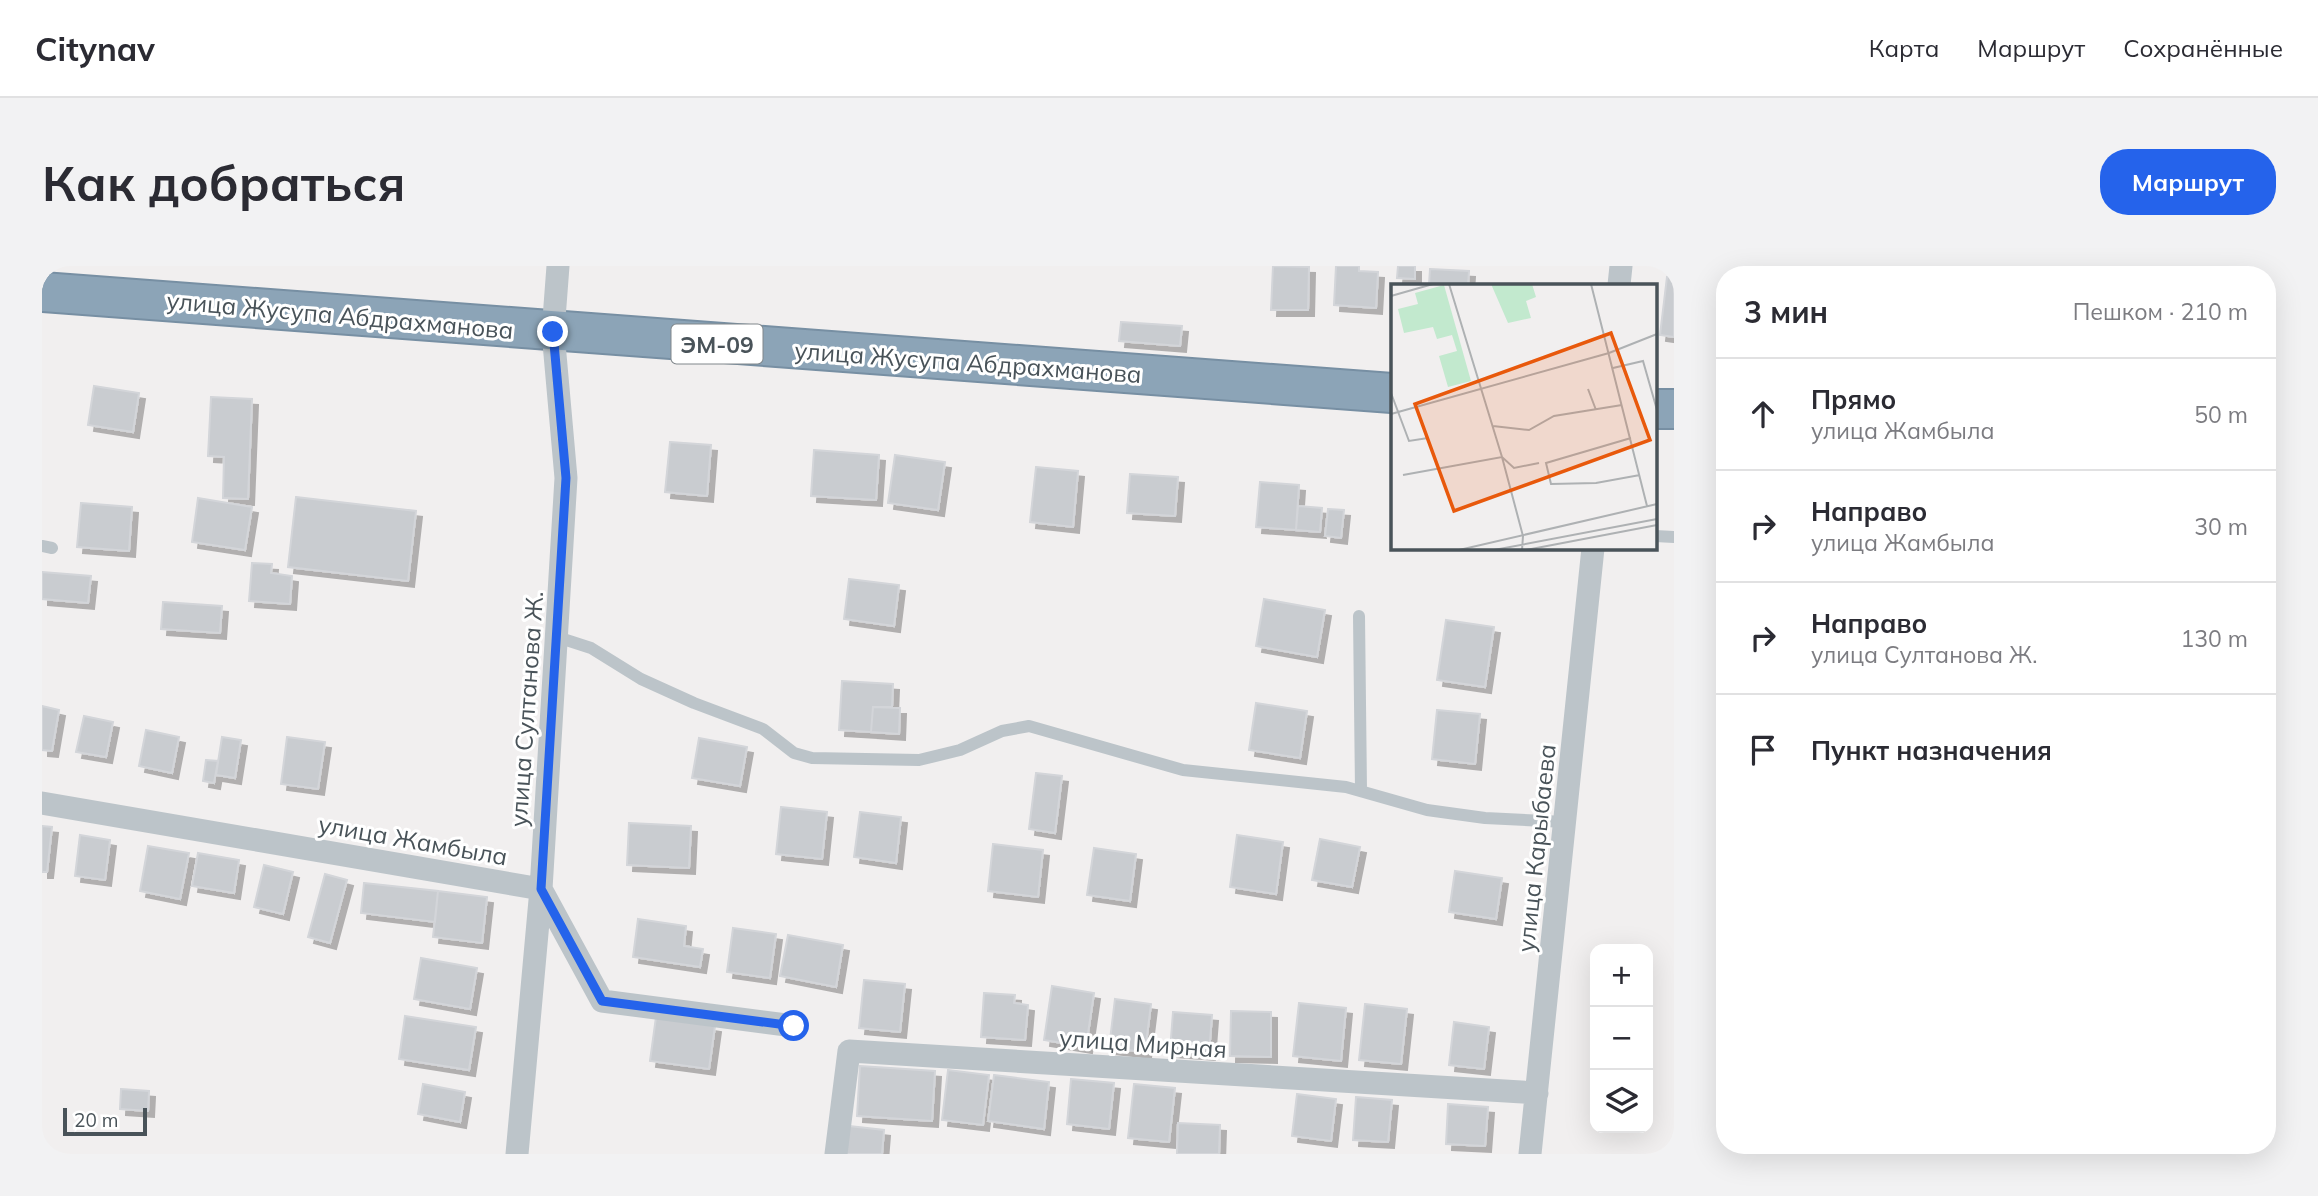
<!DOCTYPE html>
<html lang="ru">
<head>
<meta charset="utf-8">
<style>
	:root { --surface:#fff; --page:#f2f2f3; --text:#2b2b33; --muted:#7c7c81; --line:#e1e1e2; --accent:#2563eb }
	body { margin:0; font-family:Mulish,sans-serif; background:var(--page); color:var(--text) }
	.controls { position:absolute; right:21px; bottom:21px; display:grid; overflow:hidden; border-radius:14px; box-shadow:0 7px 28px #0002 }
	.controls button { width:63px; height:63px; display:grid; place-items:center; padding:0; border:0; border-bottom:2px solid var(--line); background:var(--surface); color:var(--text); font:35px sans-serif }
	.scale { position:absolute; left:21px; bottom:18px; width:84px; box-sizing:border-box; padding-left:7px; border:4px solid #495359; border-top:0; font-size:19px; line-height:24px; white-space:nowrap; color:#495359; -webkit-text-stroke:5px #fff; paint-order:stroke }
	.stop { position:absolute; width:21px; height:21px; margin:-16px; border:5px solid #2563eb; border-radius:50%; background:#fff }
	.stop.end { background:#2563eb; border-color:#fff; box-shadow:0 2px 7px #0008 }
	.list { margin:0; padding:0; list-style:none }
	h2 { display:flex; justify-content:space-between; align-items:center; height:91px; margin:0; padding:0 28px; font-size:30px }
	h2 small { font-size:23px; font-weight:400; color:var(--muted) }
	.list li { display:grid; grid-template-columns:46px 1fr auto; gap:21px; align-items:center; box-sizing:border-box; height:112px; padding:0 28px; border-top:2px solid var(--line) }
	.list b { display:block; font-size:26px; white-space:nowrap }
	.list p { margin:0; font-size:23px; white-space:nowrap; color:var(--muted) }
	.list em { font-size:23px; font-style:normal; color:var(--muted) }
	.icon { flex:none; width:38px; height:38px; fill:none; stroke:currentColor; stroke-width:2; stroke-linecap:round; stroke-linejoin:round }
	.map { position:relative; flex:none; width:1632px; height:888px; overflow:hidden; border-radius:28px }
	header { display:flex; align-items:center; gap:42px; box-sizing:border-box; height:98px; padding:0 35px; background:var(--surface); border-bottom:2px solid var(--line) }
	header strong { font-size:33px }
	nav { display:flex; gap:38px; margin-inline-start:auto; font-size:24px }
	.intro { display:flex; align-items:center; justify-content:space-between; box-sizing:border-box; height:168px; padding:0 42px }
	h1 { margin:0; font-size:49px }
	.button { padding:18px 32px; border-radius:28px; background:var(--accent); color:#fff; font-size:24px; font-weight:700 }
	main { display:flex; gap:42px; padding:0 42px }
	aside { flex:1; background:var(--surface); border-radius:28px; box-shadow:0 7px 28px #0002 }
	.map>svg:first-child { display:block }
	.building { fill:#c9ccd0; stroke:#d3d5d9; stroke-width:2; filter:url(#shadow) }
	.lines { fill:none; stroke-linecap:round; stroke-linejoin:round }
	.highway-casing { stroke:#778fa3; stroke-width:42 }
	.lane { stroke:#bcc4c9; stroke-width:12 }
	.street { stroke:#bcc4c9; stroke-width:23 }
	.highway { stroke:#8ca4b7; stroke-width:38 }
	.route { stroke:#2563eb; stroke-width:9 }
	.labels { text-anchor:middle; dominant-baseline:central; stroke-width:6; stroke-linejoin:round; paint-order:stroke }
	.shield { fill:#fff; stroke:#80878b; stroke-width:2 }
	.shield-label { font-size:23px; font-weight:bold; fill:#495359 }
	.street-label { font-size:24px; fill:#495359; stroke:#fff }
	.inset-road { fill:none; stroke:#aeb1b3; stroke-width:2 }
	.view { fill:#e8590c; fill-opacity:0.15; stroke:#e8590c; stroke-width:3.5 }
	.inset-edge { fill:none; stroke:#495359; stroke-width:3.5 }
</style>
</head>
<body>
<header>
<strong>Citynav</strong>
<nav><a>Карта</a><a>Маршрут</a><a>Сохранённые</a></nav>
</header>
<div class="intro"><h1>Как добраться</h1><a class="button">Маршрут</a></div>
<main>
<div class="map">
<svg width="1632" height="888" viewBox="0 0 1632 888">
	<defs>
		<filter id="shadow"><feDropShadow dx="6" dy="6" stdDeviation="0" flood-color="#0004"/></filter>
	</defs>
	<rect width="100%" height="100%" fill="#f1efef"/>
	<!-- building -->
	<path class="building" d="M1231,0L1267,1L1266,44H1229Z
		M1294,0H1317V5L1336,6L1334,42L1292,39Z
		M1356,0H1373V13L1355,12Z
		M1388,3L1427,5L1426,19H1387Z
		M1625,11L1632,12V71L1618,69Z
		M1079,56L1140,60L1138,80L1077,75Z
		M52,120L97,127L91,166L46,159Z
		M169,131L210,133L206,233L181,232L182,191L166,190Z
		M628,176L669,179L665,230L623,226Z
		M772,184L837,189L834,234L769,230Z
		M853,189L903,196L896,244L846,237Z
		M994,201L1036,205L1031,261L988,256Z
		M1088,208L1136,211L1133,250L1085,247Z
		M1218,216L1257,219L1254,264L1214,261Z
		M254,231L374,245L366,315L246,301Z
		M156,232L210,241L203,284L150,276Z
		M39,237L90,241L87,285L35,281Z
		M1256,240L1280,242L1278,266L1254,264Z
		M1286,243L1302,244L1299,272L1283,270Z
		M210,297L230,298L229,307L250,310L248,338L207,335Z
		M0,306L49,310L46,337L0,333Z
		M807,313L857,319L852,360L802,353Z
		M1222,333L1283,344L1275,391L1214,380Z
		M121,336L180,340L178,367L119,363Z
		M1404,354L1452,361L1443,421L1395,414Z
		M800,415L851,418L850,441H831L829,466L797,464Z
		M1214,437L1265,445L1258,492L1207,484Z
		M0,440L17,444L10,485L0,484Z
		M831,441L858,442L857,468L829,466Z
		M1395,444L1438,448L1433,498L1390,493Z
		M42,450L71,456L64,491L34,486Z
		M104,464L137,471L130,507L97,500Z
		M180,471L199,474L193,512L174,509Z
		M245,471L283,476L276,523L239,518Z
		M657,472L705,481L698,520L650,512Z
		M164,494L176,495L172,517L161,515Z
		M994,507L1020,510L1013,567L987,563Z
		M739,541L785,546L780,593L734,588Z
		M818,546L859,551L854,597L812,591Z
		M587,557L649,560L647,602L585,599Z
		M0,560L10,561L5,606H0Z
		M38,569L68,574L63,614L33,610Z
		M1195,569L1241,576L1234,628L1188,621Z
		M1278,573L1318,581L1310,621L1270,614Z
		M951,578L1001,584L996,631L946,625Z
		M106,580L147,587L138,633L98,625Z
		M1052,582L1094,588L1088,635L1045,629Z
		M156,587L197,594L192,627L150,620Z
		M222,599L251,606L241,648L212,641Z
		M1413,605L1460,612L1454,653L1407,646Z
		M283,608L305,614L288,677L266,671Z
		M322,617L396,625L393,656L319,647Z
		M396,625L445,631L440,677L391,671Z
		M596,653L644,660L642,680L661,683L658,701L591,691Z
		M691,662L734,668L728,712L685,706Z
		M746,669L801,679L794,721L738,710Z
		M379,692L435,702L428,743L372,733Z
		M822,714L863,718L858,766L817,762Z
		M1010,720L1052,727L1044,781L1002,774Z
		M942,727L973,729L972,737L986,739L983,774L939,771Z
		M1073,733L1109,738L1103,786L1067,782Z
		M1257,737L1304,742L1299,795L1251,790Z
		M1323,738L1365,743L1359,798L1317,794Z
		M1189,745L1229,746V791L1188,790Z
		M1131,746L1170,749L1167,788L1128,785Z
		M363,750L434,761L427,804L357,793Z
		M614,751L673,760L667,803L608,795Z
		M1412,756L1447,761L1442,803L1407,799Z
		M818,800L893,805L890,855L815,850Z
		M906,804L947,809L941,859L900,854Z
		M952,809L1007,816L1002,863L946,855Z
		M1029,813L1072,817L1067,863L1025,858Z
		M381,818L423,826L418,856L376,848Z
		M1092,818L1133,822L1127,876L1086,872Z
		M79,823L107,825L106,845L78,843Z
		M1255,828L1294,833L1289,875L1250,870Z
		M1314,831L1350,834L1346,876L1311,874Z
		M1406,838L1446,841L1443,880L1404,878Z
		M1136,857L1178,859L1177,888H1135Z
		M807,860L842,864L840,888H804Z"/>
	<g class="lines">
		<!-- highway casing -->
		<g class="highway-casing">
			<path id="highway" d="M0,26L1350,127
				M1613,143H1632"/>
		</g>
		<!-- lane -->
		<path class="lane" d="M1613,270L1632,271
			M0,280L10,282
			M1317,350L1319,524
			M515,371L549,382L599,413L652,437L721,463L752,487L770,492L877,494L918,484L960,465L987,460L1141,504L1304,521L1385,544L1443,552L1523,556"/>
		<!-- street -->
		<path class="street" d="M1577,19L1579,0
			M0,537L499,623L560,735L752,760
			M475,888L499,623L524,212L511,66L516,0
			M794,888L807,785L1495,827
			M1488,888L1551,282"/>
		<!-- highway -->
		<use href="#highway" class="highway"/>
	</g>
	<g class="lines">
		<!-- route -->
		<path class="route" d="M511,66L524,212L499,623L560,735L752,760"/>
	</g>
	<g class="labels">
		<!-- shield labels -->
		<rect class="shield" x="629.5" y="58.5" width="91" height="39" rx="5"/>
		<g class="shield-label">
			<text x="675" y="78">ЭМ-09</text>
		</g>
		<!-- street labels -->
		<g class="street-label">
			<text transform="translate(298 49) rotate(5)">улица Жусупа Абдрахманова</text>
			<text transform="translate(926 96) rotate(4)">улица Жусупа Абдрахманова</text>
			<text transform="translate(484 443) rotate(-86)">улица Султанова Ж.</text>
			<text transform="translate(371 574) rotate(10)">улица Жамбыла</text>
			<text transform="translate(1494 582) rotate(-84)">улица Карыбаева</text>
			<text transform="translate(1101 777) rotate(4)">улица Мирная</text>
		</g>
	</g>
	<!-- overview -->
	<g transform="translate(1349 18)">
		<rect width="266" height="266" fill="#f1efef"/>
		<path d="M53,1L80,97L57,103L48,72L66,67L61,51L46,55L42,43L13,49L7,25L27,20L24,9Z" fill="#c2e9ce"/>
		<path d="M100,0H141L145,13L135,17L140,34L117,39Z" fill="#c2e9ce"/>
		<path class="inset-road" d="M58,0L111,173L132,252L131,266M200,0L256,222M0,12L42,0M222,84L252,77L266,126M197,105L205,126M0,109L18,157L37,154M0,130L218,69L266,50M102,142L138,146L163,132L231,121M240,154L155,179L160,200L205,199L249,191M12,191L111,173L123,184L148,179M68,266L266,220M103,266L266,235M135,266L266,241"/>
		<path class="view" d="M220,49L259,156L63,227L24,120Z"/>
		<rect width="266" height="266" class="inset-edge"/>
	</g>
</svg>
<div class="controls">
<button>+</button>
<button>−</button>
<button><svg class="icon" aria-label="layers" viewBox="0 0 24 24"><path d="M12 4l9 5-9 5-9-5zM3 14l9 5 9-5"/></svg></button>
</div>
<div class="scale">20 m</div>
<div class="stop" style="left:752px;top:760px"></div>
<div class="stop end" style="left:511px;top:66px"></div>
</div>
<aside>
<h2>3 мин<small>Пешком · 210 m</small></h2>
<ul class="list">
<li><svg class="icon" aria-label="ahead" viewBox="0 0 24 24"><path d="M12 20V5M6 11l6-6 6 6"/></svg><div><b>Прямо</b><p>улица Жамбыла</p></div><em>50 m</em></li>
<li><svg class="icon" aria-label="right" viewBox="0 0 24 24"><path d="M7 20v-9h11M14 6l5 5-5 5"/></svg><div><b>Направо</b><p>улица Жамбыла</p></div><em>30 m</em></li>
<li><svg class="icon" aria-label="right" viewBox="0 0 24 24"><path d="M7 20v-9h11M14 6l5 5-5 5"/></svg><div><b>Направо</b><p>улица Султанова Ж.</p></div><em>130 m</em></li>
<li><svg class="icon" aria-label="arrive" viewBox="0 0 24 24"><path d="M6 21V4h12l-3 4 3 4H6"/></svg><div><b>Пункт назначения</b></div></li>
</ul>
</aside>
</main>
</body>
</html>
